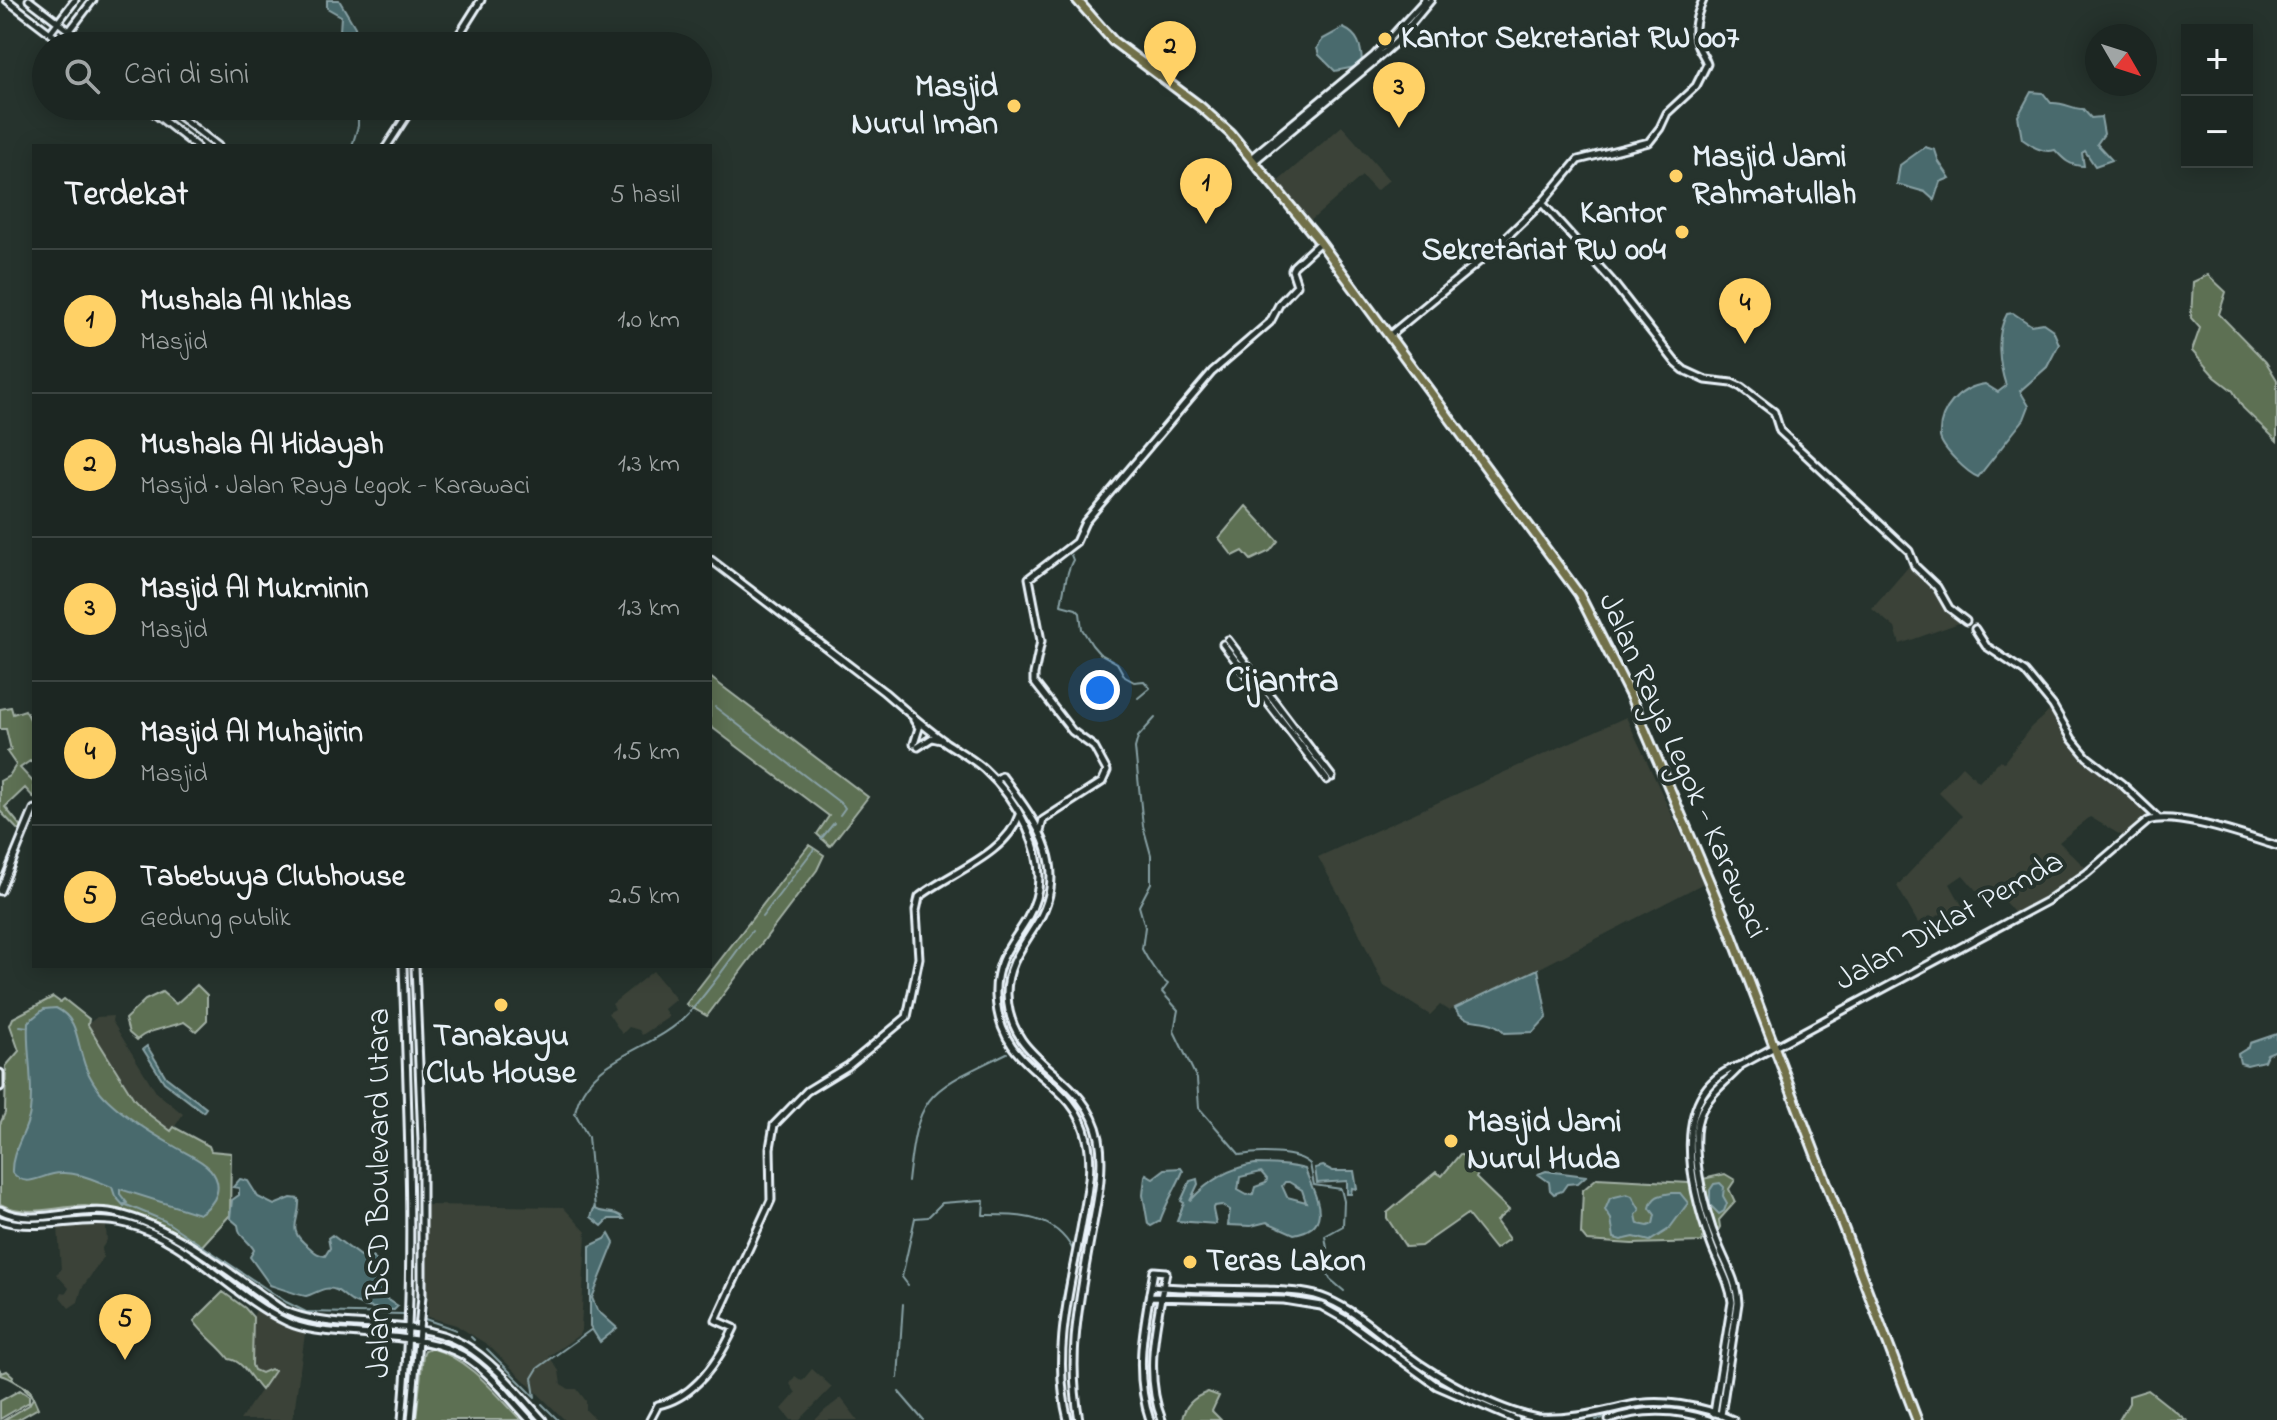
<!DOCTYPE html>
<html lang="id">
<head>
<meta charset="utf-8">
<style>
	:root { --surface:#1c2622; --page:#252e2a; --text:#f1f3f6; --muted:#a0a5a5; --line:#3a4340; --accent:#ffd166 }
	body { margin:0; font-family:"Indie Flower",sans-serif; background:var(--page); color:var(--text) }
	.controls { position:absolute; right:24px; top:24px; display:grid; overflow:hidden; border-radius:0px; box-shadow:0 4px 20px #0003 }
	.controls button { width:72px; height:72px; display:grid; place-items:center; padding:0; border:0; border-bottom:2px solid var(--line); background:var(--surface); color:var(--text); font:40px sans-serif }
	.compass { position:absolute; left:2085px; top:24px; width:72px; height:72px; border-radius:50%; background:var(--surface); box-shadow:0 4px 20px #0003; rotate:129deg }
	.you { position:absolute; left:1100px; top:690px; width:28px; height:28px; margin:-20px; border:6px solid #fff; border-radius:50%; background:#1a73e8; box-shadow:0 0 0 12px #1a73e833 }
	.badge { display:grid; place-items:center; width:52px; height:52px; border-radius:50%; background:var(--accent); color:#111; font-size:26px; font-weight:700 }
	.pin { position:absolute; translate:-50% -66px; filter:drop-shadow(0 2px 4px #0008) }
	.pin::after { content:''; position:absolute; top:42px; width:28px; height:24px; background:inherit; clip-path:polygon(0 0,100% 0,50% 100%) }
	.list { margin:0; padding:0; list-style:none }
	h2 { display:flex; justify-content:space-between; align-items:center; height:104px; margin:0; padding:0 32px; font-size:34px }
	h2 small { font-size:26px; font-weight:400; color:var(--muted) }
	.list li { display:grid; grid-template-columns:52px 1fr auto; gap:24px; align-items:center; box-sizing:border-box; height:144px; padding:0 32px; border-top:2px solid var(--line) }
	.list b { display:block; font-size:30px; white-space:nowrap }
	.list p { margin:0; font-size:26px; white-space:nowrap; color:var(--muted) }
	.list em { font-size:26px; font-style:normal; color:var(--muted) }
	.icon { flex:none; width:44px; height:44px; fill:none; stroke:currentColor; stroke-width:2; stroke-linecap:round; stroke-linejoin:round }
	.map { position:relative; flex:none; width:2277px; height:1420px; overflow:hidden }
	.search { position:absolute; background:var(--surface); box-shadow:0 4px 20px #0003; left:32px; top:32px; width:680px; height:88px; display:flex; align-items:center; gap:20px; box-sizing:border-box; padding:0 28px; border-radius:44px; color:var(--muted); font-size:30px }
	.panel { position:absolute; background:var(--surface); box-shadow:0 4px 20px #0003; left:32px; top:144px; width:680px; height:824px; border-radius:0px }
	.map>svg:first-child { display:block }
	.built { fill:#3a4238 }
	.green { fill:#5d6f52; stroke:#a2b0a5; stroke-width:2 }
	.water { fill:#486b6d; stroke:#88a1a5; stroke-width:2; fill-rule:evenodd }
	.lines { fill:none; stroke-linecap:round; stroke-linejoin:round }
	.stream { stroke:#88a1a5; stroke-width:2 }
	.tertiary-casing { stroke:#e8f1f8; stroke-width:11 }
	.secondary-casing { stroke:#e8f1f8; stroke-width:11 }
	.primary-casing { stroke:#e8f1f8; stroke-width:13 }
	.tertiary { stroke:#26332d; stroke-width:5 }
	.secondary { stroke:#26332d; stroke-width:5 }
	.primary { stroke:#71704a; stroke-width:7 }
	.poi-dot { fill:#ffd166; stroke:#26332d; stroke-width:3 }
	.labels { text-anchor:middle; dominant-baseline:central; stroke-width:8; stroke-linejoin:round; paint-order:stroke }
	.poi-label { font-size:32px; font-weight:bold; fill:#e8f1f8; stroke:#26332d; text-anchor:start }
	.street-label { font-size:32px; fill:#e8f1f8; stroke:#26332d }
	.quarter-label { font-size:36px; font-weight:bold; fill:#e8f1f8; stroke:#26332d }
</style>
</head>
<body>
<div class="map">
<svg width="2277" height="1420" viewBox="0 0 2277 1420">
	<rect width="100%" height="100%" fill="#26332d"/>
	<filter id="ink" filterUnits="userSpaceOnUse"><feTurbulence type="fractalNoise" baseFrequency=".0125" numOctaves="2"/><feDisplacementMap in="SourceGraphic" scale="16" xChannelSelector="R" yChannelSelector="G"/><feConvolveMatrix kernelMatrix="1 2 1 2 8 2 1 2 1" color-interpolation-filters="sRGB"/></filter>
	<g filter="url(#ink)">
		<!-- built -->
		<path class="built" d="M1342,126L1389,180L1376,191L1362,176L1308,223L1275,184Z
			M1910,565L1938,594L1947,610L1962,622L1900,644L1895,628L1872,609Z
			M2053,708L2078,750L2153,815L2124,837L2090,817L2059,842L2085,867L2044,902L2018,917L1997,893L1986,902L1963,875L1950,884L1968,916L1955,925L1945,911L1933,919L1930,916L1918,923L1897,886L1962,816L1938,792L1962,766L1979,782L2000,760L2004,762L2031,727Z
			M1626,717L1704,883L1538,969L1449,1011L1440,1005L1430,1015L1384,986L1355,924L1318,857Z
			M653,971L676,999L664,1009L669,1017L642,1035L639,1030L629,1027L622,1034L608,1013L615,1009L612,1004Z
			M113,1016L112,1021L156,1092L183,1114L172,1131L147,1113L134,1099L88,1024L97,1017Z
			M427,1205L563,1207L586,1232L581,1330L579,1335L549,1356L559,1371L561,1384L569,1389H577L586,1401V1410L596,1420H565L488,1345L456,1325L428,1317Z
			M99,1225L106,1226V1229L107,1240L102,1248L103,1258L82,1288L78,1302L69,1308L60,1297L62,1292L66,1293L69,1288L56,1274L61,1270L58,1227Z
			M256,1310L283,1326L305,1334L293,1420H240L273,1372L261,1373L254,1370L252,1365L250,1344L254,1328L252,1319Z
			M812,1369L832,1387L800,1420H791L782,1409L796,1393L790,1384L795,1376L802,1381Z
			M841,1398L858,1420H815L824,1411Z"/>
		<!-- green -->
		<path class="green" d="M2208,275L2226,292L2219,314L2266,362L2277,380V441L2243,408L2233,391L2215,377L2192,351L2200,328L2191,318L2193,282Z
			M1246,506L1278,541L1270,551L1251,560L1243,551L1233,556L1219,538Z
			M710,677L868,797L830,846L817,834L829,816L710,726Z
			M11,707L13,714L25,710L34,726V764L30,761L20,768L34,783V798L25,788L5,807L23,829L21,833L0,811V781L9,776L16,765L7,752L11,750L6,729H0V709Z
			M809,845L824,855L817,870L707,1016L689,1006L686,1004Z
			M197,985L207,995V1020L196,1031L184,1022C169,1028 148,1029 137,1040L129,1033L125,1019L145,1000L162,992L176,1004Z
			M53,997L60,1002L64,999L89,1019L88,1025L134,1099L147,1113L171,1131L174,1127L209,1146L211,1151L231,1153L230,1215L201,1247C164,1224 130,1207 85,1206C56,1206 27,1218 0,1204V1124L5,1113L6,1066L19,1051L10,1025L13,1018Z
			M1460,1154L1481,1168L1476,1178L1509,1210L1496,1221L1509,1239L1495,1249L1467,1214L1421,1246L1406,1247L1387,1218V1213L1436,1172L1442,1176Z
			M1725,1174L1735,1180L1729,1189L1735,1202L1719,1220L1720,1227L1716,1234L1703,1179Z
			M1597,1178L1689,1183L1692,1187L1704,1235L1702,1242L1632,1244L1587,1241L1581,1234L1583,1190Z
			M223,1292L245,1308L253,1317L252,1365L254,1370L261,1373L270,1369L274,1371L261,1390C251,1380 244,1361 229,1359C219,1345 204,1336 194,1321Z
			M431,1348C469,1359 494,1392 521,1420H416L423,1355L425,1350Z
			M0,1370L2,1373L7,1371L13,1376L12,1379L30,1390L38,1408L17,1420H4L29,1405L33,1398C27,1388 11,1377 0,1375Z
			M20,1390L29,1396V1402L0,1419V1401Z
			M2148,1390L2186,1420H2119L2129,1403V1396Z
			M1208,1392L1219,1396L1212,1411L1221,1420H1182C1184,1406 1194,1397 1208,1392Z"/>
		<!-- water -->
		<path class="water" d="M327,0H339L355,27L357,41L340,31L341,16L327,8Z
			M1343,28C1359,35 1361,46 1362,62L1355,67L1335,71L1319,55L1317,48L1323,39Z
			M2031,92L2043,93L2051,103C2064,102 2072,109 2083,109L2091,118L2101,117L2104,134L2097,144L2112,160L2095,166L2085,151L2082,153L2084,166C2070,166 2064,160 2055,150C2043,154 2032,146 2022,139L2018,116Z
			M1925,147L1935,150L1939,162L1950,178L1940,182L1934,200L1925,192L1897,184L1900,165Z
			M2013,313L2031,325L2043,323L2053,330L2059,344L2047,367L2020,391L2029,406L2024,419L1978,477C1967,473 1942,448 1940,437C1938,410 1960,387 1985,384L1998,392L2006,386C1999,364 1995,335 2007,314Z
			M1538,969L1547,1017L1533,1032L1505,1033C1488,1013 1466,1029 1455,1008Z
			M56,1008C78,1019 76,1038 83,1059C87,1074 97,1090 108,1100C127,1118 151,1133 174,1146C185,1153 201,1159 210,1169C225,1186 216,1204 199,1214L120,1189V1194L127,1203L124,1206L115,1196L112,1187C96,1181 79,1172 61,1173C42,1173 27,1191 12,1172C11,1151 27,1133 30,1112C34,1080 26,1052 28,1022L44,1009Z
			M2277,1034V1050L2267,1054L2264,1061L2247,1065L2240,1063L2238,1054L2249,1047L2250,1043Z
			M147,1046L166,1077L206,1108L203,1112L164,1082L143,1049Z
			M1255,1164C1272,1164 1290,1165 1305,1169C1313,1193 1337,1227 1294,1234L1267,1222L1251,1226L1228,1225L1230,1210L1222,1205L1215,1206L1213,1210L1216,1224L1177,1221L1184,1203L1181,1201L1190,1181L1197,1179L1198,1184L1190,1201C1207,1182 1229,1168 1255,1164ZM1261,1172L1267,1179L1266,1183L1255,1187L1253,1194L1247,1195L1238,1190L1240,1177ZM1289,1182L1302,1190L1306,1202L1287,1197L1282,1186L1285,1182Z
			M1323,1166L1333,1171H1354L1357,1189L1352,1188L1351,1194H1347V1181L1317,1183L1315,1168Z
			M1181,1168L1183,1171C1176,1188 1166,1203 1160,1221L1151,1226L1148,1224L1143,1195L1145,1176L1146,1174L1153,1178L1165,1169Z
			M1546,1171L1586,1176L1578,1183L1567,1184L1562,1191L1554,1194L1550,1190L1549,1182L1538,1174Z
			M240,1179L248,1181L258,1197L274,1205L291,1198L299,1199C301,1222 284,1228 309,1247C315,1252 317,1255 325,1256L330,1248L328,1238L332,1235L368,1262L372,1257L382,1266L386,1284L384,1293L387,1299L398,1306L394,1310C379,1309 364,1308 351,1301C346,1298 341,1292 336,1290C324,1285 316,1294 306,1296C302,1296 276,1287 270,1285L250,1257L254,1250C249,1240 239,1238 238,1225L230,1218L232,1200L239,1195V1188L233,1187Z
			M1720,1183L1724,1187L1723,1196L1727,1203L1724,1211L1719,1214L1710,1205V1190L1714,1184Z
			M1672,1193H1680L1688,1203L1669,1229L1650,1241L1634,1237L1621,1240L1614,1238L1611,1219L1605,1210L1610,1198L1627,1194L1632,1196L1640,1210L1636,1215L1638,1224L1648,1226L1653,1224L1655,1215L1650,1208C1653,1195 1661,1195 1672,1193Z
			M594,1208C602,1215 616,1209 624,1219H609L602,1226L591,1217Z
			M609,1234L614,1243L592,1298L597,1310L617,1328L600,1342L590,1326V1246L605,1239Z"/>
		<g class="lines">
			<!-- stream -->
			<path class="stream" d="M352,146L358,126V106
				M1071,555L1073,560C1068,568 1063,593 1061,605L1076,609L1080,613L1082,629L1092,645L1099,653L1117,663L1125,677L1134,682L1144,681L1150,688L1138,698
				M715,707L843,805L845,808L840,815
				M1155,718L1138,737L1135,748L1143,826L1151,855V883L1139,906L1145,927L1142,949C1147,959 1159,978 1168,984L1162,992L1178,1010L1174,1031L1197,1079L1199,1108L1240,1155C1258,1152 1297,1151 1310,1164L1314,1185L1341,1189L1344,1201L1343,1226L1325,1236L1328,1255L1324,1263L1330,1279L1344,1291
				M821,839L834,823
				M762,917L814,849
				M20,1026L28,1027
				M908,1182C918,1091 927,1092 1007,1053
				M124,1204L165,1221L286,1302L306,1312L404,1314
				M595,1209L588,1137L575,1113C586,1056 653,1052 688,1014C711,989 731,958 752,931
				M908,1285L902,1277L915,1218L928,1217L942,1203L981,1200L984,1201L983,1215C1019,1215 1054,1214 1073,1250L1062,1302
				M425,1319L456,1330
				M471,1337L474,1340
				M487,1349L534,1396
				M898,1378L903,1304
				M899,1392L923,1420
				M1467,1395L1480,1401
				M535,1397L532,1378L538,1368L592,1329
				M542,1404L558,1420
				M1650,1406L1688,1409L1724,1420
				M1504,1411L1519,1417
				M1525,1419L1529,1420
				M1596,1420L1644,1406"/>
			<!-- tertiary casing -->
			<g class="tertiary-casing">
				<path id="tertiary" d="M452,46L481,0
					M387,146L413,106
					M1251,158L1374,56L1425,0
					M1253,162L1377,59L1397,41L1431,0
					M1542,203L1611,280L1676,363L1684,370L1706,380L1732,383L1741,387L1774,412L1780,431L1909,551L1915,566L1937,587L1949,608L1966,621
					M1390,335L1493,250L1542,203L1578,160L1649,142L1660,128L1667,113L1696,86L1707,64C1705,57 1701,53 1698,46C1691,31 1697,14 1703,0
					M1975,629L1986,646L2025,672L2053,706L2072,739L2087,757L2122,784L2158,818
					M1228,640L1332,777
					M1223,644L1327,780
					M914,744L919,728L914,720
					M918,747L932,738L941,740
					M1040,831L1043,820L1102,782L1107,771L1094,747L1072,731L1034,682V674L1041,641L1029,578L1076,542L1085,522L1212,372L1270,322L1280,303L1297,285L1292,270L1294,266L1320,242
					M0,891L34,809
					M1152,1286C1190,1290 1229,1289 1267,1290C1287,1291 1308,1291 1327,1299C1356,1311 1381,1335 1406,1354C1439,1379 1497,1410 1537,1418C1569,1420 1595,1413 1626,1406C1660,1398 1701,1405 1733,1420
					M1150,1297L1284,1300L1321,1306L1346,1320L1437,1386L1516,1420
					M1714,1413L1732,1302C1730,1281 1718,1264 1711,1244C1691,1190 1666,1089 1741,1065L2047,901L2087,873L2148,821C2176,811 2247,837 2277,846
					M1721,1415L1738,1303C1737,1281 1726,1264 1718,1244C1705,1214 1686,1140 1702,1110C1711,1092 1726,1082 1739,1068
					M650,1420L658,1405C694,1398 719,1360 734,1328L716,1320L771,1200L770,1148L774,1125L807,1091L848,1066L907,1017L919,958L916,911L919,897C949,873 1006,855 1019,815
					M1150,1420C1133,1370 1145,1321 1154,1271L1166,1272C1157,1320 1143,1373 1162,1420
					M1609,1420C1641,1408 1677,1409 1709,1420"/>
			</g>
			<!-- secondary casing -->
			<g class="secondary-casing">
				<path id="secondary" d="M7,0L67,46
					M29,0L89,46
					M50,33L75,0
					M61,42L93,0
					M145,106L196,146
					M166,106L218,146
					M710,559L884,692C904,709 923,726 945,742C958,751 972,758 984,769C1016,798 1049,854 1036,898C1025,936 994,949 996,996C1000,1076 1073,1073 1087,1139C1094,1168 1086,1200 1081,1229C1069,1292 1052,1356 1068,1420
					M995,780L1002,776C1038,824 1073,869 1034,928C1020,950 1007,967 1007,994C1009,1067 1085,1070 1099,1138C1105,1171 1096,1207 1090,1240C1079,1303 1067,1356 1079,1420
					M0,1073V1087
					M0,1210C33,1227 74,1207 109,1212C169,1221 233,1276 283,1310C340,1335 409,1314 463,1344C494,1362 519,1394 543,1420
					M0,1220C41,1233 85,1213 127,1224C188,1239 231,1296 287,1322C309,1332 335,1332 359,1334C391,1337 424,1338 454,1351C484,1364 508,1397 530,1420
					M402,1420C416,1269 408,1118 403,966
					M411,1420L422,1296V1140L415,966"/>
			</g>
			<!-- primary casing -->
			<g class="primary-casing">
				<path id="primary" d="M1077,0L1113,41L1201,107L1230,133L1320,242L1579,594L1630,695L1729,928L1917,1420"/>
			</g>
			<!-- tertiary -->
			<use href="#tertiary" class="tertiary"/>
			<!-- secondary -->
			<use href="#secondary" class="secondary"/>
			<!-- primary -->
			<use href="#primary" class="primary"/>
		</g>
	</g>
	<!-- markers -->
	<g class="poi-dot">
		<circle cx="1385" cy="39" r="8"/>
		<circle cx="1014" cy="106" r="8"/>
		<circle cx="1676" cy="176" r="8"/>
		<circle cx="1682" cy="232" r="8"/>
		<circle cx="501" cy="1005" r="8"/>
		<circle cx="1451" cy="1141" r="8"/>
		<circle cx="1190" cy="1262" r="8"/>
	</g>
	<g class="labels">
		<!-- poi labels -->
		<g class="poi-label">
			<text x="1401" y="39">Kantor Sekretariat RW 007</text>
			<text x="998" y="88" text-anchor="end">Masjid<tspan x="998" dy="37">Nurul Iman</tspan></text>
			<text x="1692" y="158">Masjid Jami<tspan x="1692" dy="37">Rahmatullah</tspan></text>
			<text x="1666" y="214" text-anchor="end">Kantor<tspan x="1666" dy="37">Sekretariat RW 004</tspan></text>
			<text x="501" y="1037" text-anchor="middle">Tanakayu<tspan x="501" dy="37">Club House</tspan></text>
			<text x="1467" y="1123">Masjid Jami<tspan x="1467" dy="37">Nurul Huda</tspan></text>
			<text x="1206" y="1262">Teras Lakon</text>
		</g>
		<!-- street labels -->
		<g class="street-label">
			<text transform="translate(1682 766) rotate(66)">Jalan Raya Legok - Karawaci</text>
			<text transform="translate(1950 922) rotate(-29)">Jalan Diklat Pemda</text>
			<text transform="translate(380 1193) rotate(-90)">Jalan BSD Boulevard Utara</text>
		</g>
		<!-- quarter labels -->
		<g class="quarter-label">
			<text x="1282" y="682">Cijantra</text>
		</g>
	</g>
</svg>
<div class="controls">
<button>+</button>
<button>−</button>
</div>
<svg class="compass" viewBox="-18 -18 36 36"><path d="M0-13l5 13h-10z" fill="#e53935"/><path d="M0 13l5-13h-10z" fill="#a0a5a5"/></svg>
<div class="you"></div>
<div class="pin badge" style="left:1206px;top:224px">1</div>
<div class="pin badge" style="left:1170px;top:87px">2</div>
<div class="pin badge" style="left:1399px;top:128px">3</div>
<div class="pin badge" style="left:1745px;top:344px">4</div>
<div class="pin badge" style="left:125px;top:1360px">5</div>
<div class="search"><svg class="icon" aria-label="search" viewBox="0 0 24 24"><circle cx="10" cy="10" r="6"/><path d="M15 15l6 6"/></svg>Cari di sini</div>
<section class="panel">
<h2>Terdekat<small>5 hasil</small></h2>
<ul class="list">
<li><span class="badge">1</span><div><b>Mushala Al Ikhlas</b><p>Masjid</p></div><em>1.0 km</em></li>
<li><span class="badge">2</span><div><b>Mushala Al Hidayah</b><p>Masjid · Jalan Raya Legok - Karawaci</p></div><em>1.3 km</em></li>
<li><span class="badge">3</span><div><b>Masjid Al Mukminin</b><p>Masjid</p></div><em>1.3 km</em></li>
<li><span class="badge">4</span><div><b>Masjid Al Muhajirin</b><p>Masjid</p></div><em>1.5 km</em></li>
<li><span class="badge">5</span><div><b>Tabebuya Clubhouse</b><p>Gedung publik</p></div><em>2.5 km</em></li>
</ul>
</section>
</div>
</body>
</html>
